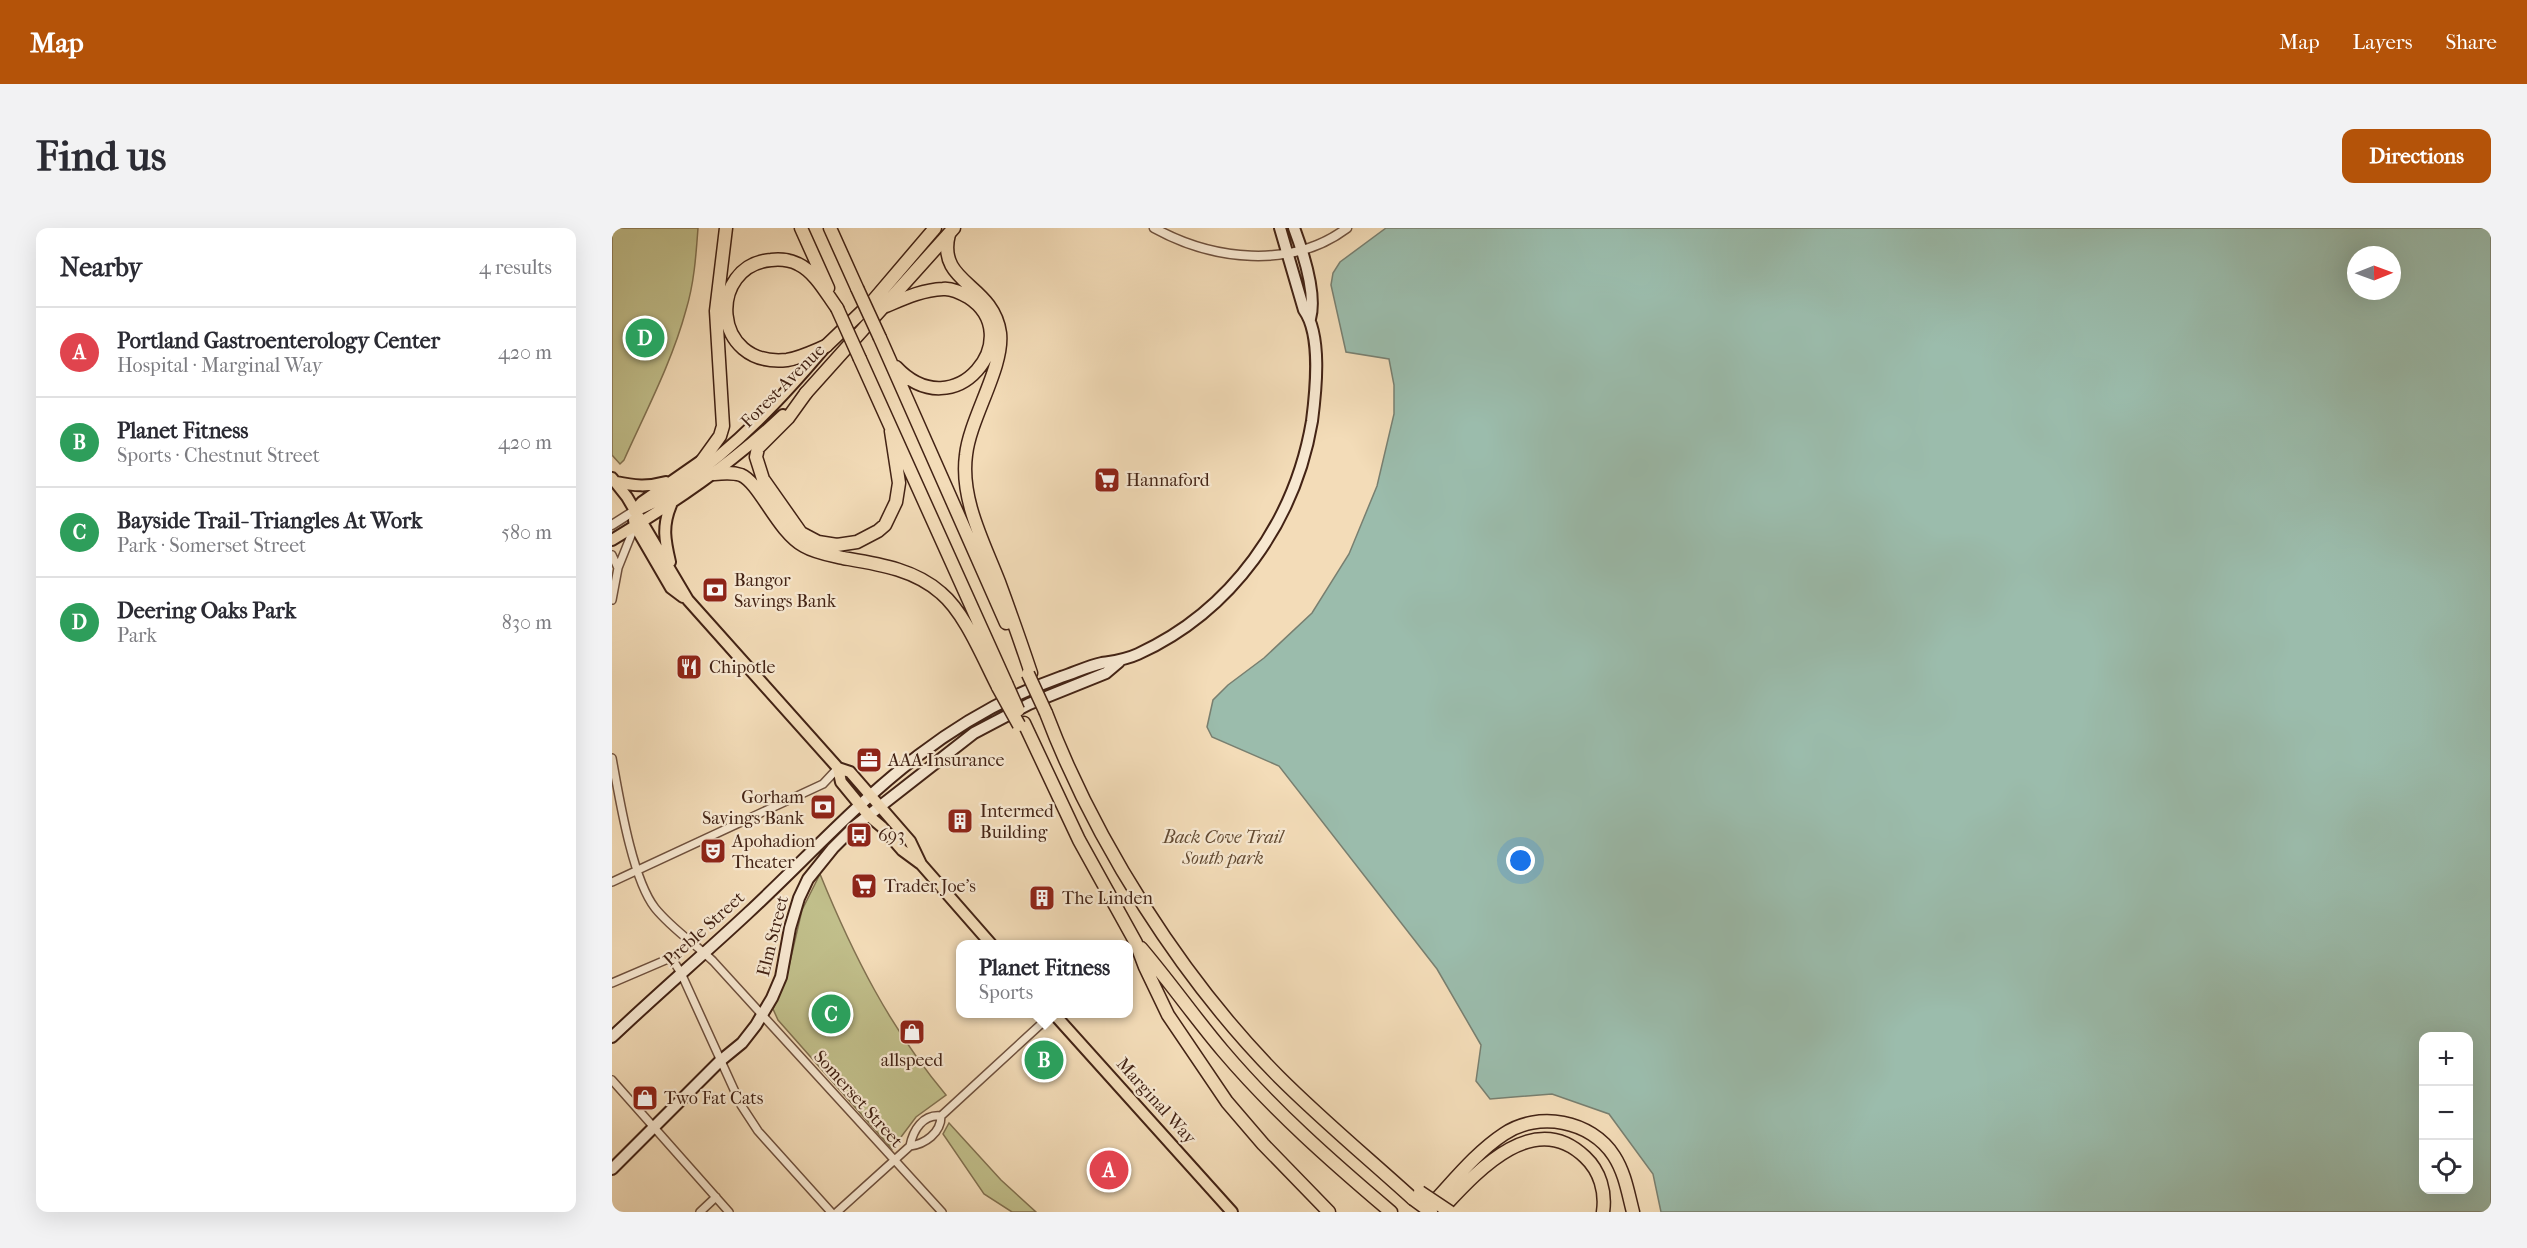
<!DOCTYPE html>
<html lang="en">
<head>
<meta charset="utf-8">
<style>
	:root { --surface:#fff; --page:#f2f2f3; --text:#2b2b33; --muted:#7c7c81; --line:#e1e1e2; --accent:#b45309 }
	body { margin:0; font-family:"IM FELL French Canon",serif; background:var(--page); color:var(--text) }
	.controls { position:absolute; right:18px; bottom:18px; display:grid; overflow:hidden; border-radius:12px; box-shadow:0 6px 24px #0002 }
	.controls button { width:54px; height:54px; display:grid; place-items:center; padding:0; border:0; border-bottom:2px solid var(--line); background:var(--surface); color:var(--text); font:30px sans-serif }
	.compass { position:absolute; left:1735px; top:18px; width:54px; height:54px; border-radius:50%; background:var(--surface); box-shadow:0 6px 24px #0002; rotate:89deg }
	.you { position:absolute; left:909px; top:633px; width:21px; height:21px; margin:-15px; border:4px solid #fff; border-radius:50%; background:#1a73e8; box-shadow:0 0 0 9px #1a73e833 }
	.badge { display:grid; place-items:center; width:39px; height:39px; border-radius:50%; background:var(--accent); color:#fff; font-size:20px; font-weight:700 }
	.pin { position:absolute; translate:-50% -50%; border:3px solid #fff; box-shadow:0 2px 6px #0006 }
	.popup { position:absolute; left:344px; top:712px; width:177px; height:78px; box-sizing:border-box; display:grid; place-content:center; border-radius:12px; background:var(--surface); filter:drop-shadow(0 2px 4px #0005); font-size:20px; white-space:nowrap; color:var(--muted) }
	.popup b { font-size:22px; color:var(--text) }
	.popup::after { content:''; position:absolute; left:50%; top:100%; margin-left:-12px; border:12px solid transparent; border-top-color:var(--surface) }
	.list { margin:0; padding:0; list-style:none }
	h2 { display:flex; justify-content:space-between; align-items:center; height:78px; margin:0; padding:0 24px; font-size:26px }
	h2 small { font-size:20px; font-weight:400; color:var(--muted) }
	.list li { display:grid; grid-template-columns:39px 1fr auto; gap:18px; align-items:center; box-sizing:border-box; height:90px; padding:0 24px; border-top:2px solid var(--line) }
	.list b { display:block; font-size:22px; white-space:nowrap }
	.list p { margin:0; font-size:20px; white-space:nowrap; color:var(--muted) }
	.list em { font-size:20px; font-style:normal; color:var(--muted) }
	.icon { flex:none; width:33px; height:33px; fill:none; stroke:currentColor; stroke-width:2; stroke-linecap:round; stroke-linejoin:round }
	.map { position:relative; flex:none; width:1879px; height:984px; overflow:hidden; border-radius:12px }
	header { display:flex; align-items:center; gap:36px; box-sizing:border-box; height:84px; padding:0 30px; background:var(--accent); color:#fff }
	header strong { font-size:28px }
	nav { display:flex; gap:33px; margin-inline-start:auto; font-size:21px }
	.intro { display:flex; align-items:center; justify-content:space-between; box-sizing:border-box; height:144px; padding:0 36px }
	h1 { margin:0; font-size:42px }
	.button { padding:15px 27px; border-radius:12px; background:var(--accent); color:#fff; font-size:21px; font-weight:700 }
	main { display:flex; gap:36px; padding:0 36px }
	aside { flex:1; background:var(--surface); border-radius:12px; box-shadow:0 6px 24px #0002 }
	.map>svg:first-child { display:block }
	.green { fill:#c1bf8b; stroke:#827150; stroke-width:1.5 }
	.water { fill:#9bbcac; stroke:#787f70; stroke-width:1.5; fill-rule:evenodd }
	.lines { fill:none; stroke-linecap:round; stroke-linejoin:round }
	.minor-casing { stroke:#6f513e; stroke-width:10 }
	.tertiary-casing { stroke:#6f513e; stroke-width:11 }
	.secondary-casing { stroke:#432315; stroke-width:14 }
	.primary-casing { stroke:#432315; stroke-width:14 }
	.trunk-casing { stroke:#432315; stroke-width:15 }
	.motorway-casing { stroke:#432315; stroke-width:15 }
	.minor { stroke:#f7e8d1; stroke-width:7 }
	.tertiary { stroke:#f7e8d1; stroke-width:8 }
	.secondary { stroke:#f7e8d1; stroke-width:10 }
	.primary { stroke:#f3dcb8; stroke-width:10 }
	.trunk { stroke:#f3dcb8; stroke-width:12 }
	.motorway { stroke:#f3dcb8; stroke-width:12 }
	.motorway-bridge-casing { stroke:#432315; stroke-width:15; stroke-linecap:butt }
	.motorway-bridge { stroke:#f3dcb8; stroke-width:12 }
	.labels { text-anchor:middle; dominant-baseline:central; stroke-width:4.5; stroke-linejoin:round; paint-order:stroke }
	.street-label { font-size:18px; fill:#432315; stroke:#f7e8d1 }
	.poi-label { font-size:18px; fill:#432315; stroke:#f7e8d1; text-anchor:start }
	.park-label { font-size:18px; font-style:italic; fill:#624a32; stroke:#f7e8d1 }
</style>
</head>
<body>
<header>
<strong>Map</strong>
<nav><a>Map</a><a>Layers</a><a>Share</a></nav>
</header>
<div class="intro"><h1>Find us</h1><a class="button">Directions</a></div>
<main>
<aside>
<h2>Nearby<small>4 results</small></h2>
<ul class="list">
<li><span class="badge" style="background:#e0444e">A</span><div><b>Portland Gastroenterology Center</b><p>Hospital · Marginal Way</p></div><em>420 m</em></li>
<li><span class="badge" style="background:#2e9e5b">B</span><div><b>Planet Fitness</b><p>Sports · Chestnut Street</p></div><em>420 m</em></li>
<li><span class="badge" style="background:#2e9e5b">C</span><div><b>Bayside Trail- Triangles At Work</b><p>Park · Somerset Street</p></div><em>580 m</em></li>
<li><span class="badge" style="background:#2e9e5b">D</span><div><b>Deering Oaks Park</b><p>Park</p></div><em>830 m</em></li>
</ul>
</aside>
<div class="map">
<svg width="1879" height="984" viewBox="0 0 1879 984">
	<rect width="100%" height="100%" fill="#f3dcb8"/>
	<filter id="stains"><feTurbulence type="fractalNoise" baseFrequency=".00333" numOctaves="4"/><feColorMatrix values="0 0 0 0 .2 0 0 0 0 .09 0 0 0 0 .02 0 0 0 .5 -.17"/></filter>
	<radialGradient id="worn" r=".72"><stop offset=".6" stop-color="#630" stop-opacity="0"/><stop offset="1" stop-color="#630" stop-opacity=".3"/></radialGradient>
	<!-- green -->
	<path class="green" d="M0,0H86C84,28 82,56 74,82C60,134 34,183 12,232L8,236L0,227Z
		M208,646C241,727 278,800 334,867L304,889L280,921L166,792L161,781L174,751L190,682Z
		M337,895L389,952L424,984H400L372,966L331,906Z"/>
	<!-- water -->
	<path class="water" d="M774,0H1879V984H1049L1041,946L997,886L940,866L878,871L864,853L869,817L825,741L667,538L600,509L595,499L601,472L616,457L652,430L700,385L737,326L765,258L782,186V157L777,131L734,124L719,57L721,45L728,34ZM1744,27H1780V63H1744ZM1812,808H1856V962H1812Z"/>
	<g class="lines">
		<!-- minor casing -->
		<g class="minor-casing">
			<path id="minor" d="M0,327L6,340
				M0,372L6,340L22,300
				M0,530C7,568 20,651 43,680C60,701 82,715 101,733L330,984
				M0,654L211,556L226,540
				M0,755L56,731L62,734L69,745L129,877L146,903L219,984
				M0,852L117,984
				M298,918C313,916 329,905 329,888L440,786
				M88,984L104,969
				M225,984L298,918C301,902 311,886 329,888"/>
		</g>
		<!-- tertiary casing -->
		<g class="tertiary-casing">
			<path id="tertiary" d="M542,0C600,32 679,42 735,0
				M0,297L22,283"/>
		</g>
		<!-- secondary casing -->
		<g class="secondary-casing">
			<path id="secondary" d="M682,0C691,24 705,66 698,91
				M0,809C44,767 91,727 136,685C193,632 244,575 307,527C349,495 398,467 449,449C462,445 476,438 490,435C503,433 513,432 526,426C620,383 683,294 700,193C704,162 710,107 692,82L668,0
				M0,941L108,833L130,815L144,797L160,770L169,749L178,700L187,670L196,651L221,620L243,598L362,505L417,476L494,445L507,434"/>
		</g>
		<!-- primary casing -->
		<g class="primary-casing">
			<path id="primary" d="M0,250L15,269L76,372L226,540L238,544L298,613L309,636
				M4,254C22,258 36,259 54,254
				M24,281L30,274L96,228
				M22,283C40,277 54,267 70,256C125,218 170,170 213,119
				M22,292L23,298L59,360L71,369
				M0,312C63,274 118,237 171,187
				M58,334C53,313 50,298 59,277
				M226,540L229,554L257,588L270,599L290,622L309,636L379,716
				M442,786L620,984"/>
		</g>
		<!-- trunk casing -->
		<g class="trunk-casing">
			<path id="trunk" d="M214,118L260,74L323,0
				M194,165L342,0"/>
		</g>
		<!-- motorway casing -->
		<g class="motorway-casing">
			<path id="motorway" d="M189,0L216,60
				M218,0L245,60
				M321,2L322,0
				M337,6C324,56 381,55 388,105C392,139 358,190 354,227C348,271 372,315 387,354C398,384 409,415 419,445
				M274,78C293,70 310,62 331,61C340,60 349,65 356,69C417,108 343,202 284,139
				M268,110L394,395
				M214,118C202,123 188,130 175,132C98,140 96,37 159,32C168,31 178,32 186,36C203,44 214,65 225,80
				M248,131L394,455
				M194,165L176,190L146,220L144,229L151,251L189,305L206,314L225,317L245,314L266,303L273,297L284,274L287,255L279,203
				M90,233L108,208L111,198L104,83L114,0
				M102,246C111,245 120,244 129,247C148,255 165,303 192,318C204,325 218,327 231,330C266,336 302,341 329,365C353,385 371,430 386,459
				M434,485C483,614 570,751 667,849C710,892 757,931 801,971
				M412,495L467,612L524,715L533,739L556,787L615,874L651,916L717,984
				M529,720C558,754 583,790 611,823C662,883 720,934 779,984
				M816,980C840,955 863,925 892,906C926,883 979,892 1002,928C1013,945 1016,965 1021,984
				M827,984C861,948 920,878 973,929C988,943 994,964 991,984"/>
		</g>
		<!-- minor -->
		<use href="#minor" class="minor"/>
		<!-- tertiary -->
		<use href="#tertiary" class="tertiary"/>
		<!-- secondary -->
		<use href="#secondary" class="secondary"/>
		<!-- primary -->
		<use href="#primary" class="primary"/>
		<!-- trunk -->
		<use href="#trunk" class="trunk"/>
		<!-- motorway -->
		<use href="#motorway" class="motorway"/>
		<!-- motorway-bridge casing -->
		<g class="motorway-bridge-casing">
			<path id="motorway-bridge" d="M245,60L268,110
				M225,80L248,131
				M416,446L434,485
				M394,455L406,482
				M386,459L407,497
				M808,964L838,984
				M801,971L819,984"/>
		</g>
		<!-- motorway-bridge -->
		<use href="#motorway-bridge" class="motorway-bridge"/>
	</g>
	<!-- icons -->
	<defs>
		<g id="supermarket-square" transform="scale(1.35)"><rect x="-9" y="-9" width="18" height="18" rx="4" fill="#8f2418" stroke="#f7e8d1"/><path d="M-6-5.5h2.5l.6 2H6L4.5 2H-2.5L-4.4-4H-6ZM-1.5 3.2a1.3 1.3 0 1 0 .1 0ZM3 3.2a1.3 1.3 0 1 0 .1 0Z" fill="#fff"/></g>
		<g id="bank-square" transform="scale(1.35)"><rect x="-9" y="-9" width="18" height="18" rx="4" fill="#8f2418" stroke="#f7e8d1"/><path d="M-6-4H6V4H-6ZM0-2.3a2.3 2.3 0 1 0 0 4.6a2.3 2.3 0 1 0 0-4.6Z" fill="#fff"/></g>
		<g id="restaurant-square" transform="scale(1.35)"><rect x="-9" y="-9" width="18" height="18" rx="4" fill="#8f2418" stroke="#f7e8d1"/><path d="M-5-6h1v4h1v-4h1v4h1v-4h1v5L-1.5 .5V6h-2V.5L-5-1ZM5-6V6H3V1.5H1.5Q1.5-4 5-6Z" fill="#fff"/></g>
		<g id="office-square" transform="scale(1.35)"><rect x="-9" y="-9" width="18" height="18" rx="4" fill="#8f2418" stroke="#f7e8d1"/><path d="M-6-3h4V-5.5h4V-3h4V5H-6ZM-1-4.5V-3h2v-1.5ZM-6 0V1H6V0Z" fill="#fff"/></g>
		<g id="building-square" transform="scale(1.35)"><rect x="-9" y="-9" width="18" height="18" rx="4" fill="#8f2418" stroke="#f7e8d1"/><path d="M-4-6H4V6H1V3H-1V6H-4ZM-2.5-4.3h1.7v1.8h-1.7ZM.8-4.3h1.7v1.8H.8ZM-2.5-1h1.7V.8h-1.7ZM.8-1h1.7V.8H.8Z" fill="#fff"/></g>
		<g id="bus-square" transform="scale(1.35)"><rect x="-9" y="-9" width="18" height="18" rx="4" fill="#8f2418" stroke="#f7e8d1"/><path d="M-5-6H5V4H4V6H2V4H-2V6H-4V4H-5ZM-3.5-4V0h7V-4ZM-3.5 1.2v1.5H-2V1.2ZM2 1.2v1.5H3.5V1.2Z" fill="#fff"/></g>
		<g id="theatre-square" transform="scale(1.35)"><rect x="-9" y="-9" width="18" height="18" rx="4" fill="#8f2418" stroke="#f7e8d1"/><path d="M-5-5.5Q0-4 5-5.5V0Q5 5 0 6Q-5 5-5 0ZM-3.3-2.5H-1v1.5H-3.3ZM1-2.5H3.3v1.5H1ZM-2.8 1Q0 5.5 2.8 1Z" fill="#fff"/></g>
		<g id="shop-square" transform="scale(1.35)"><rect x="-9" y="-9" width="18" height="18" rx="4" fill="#8f2418" stroke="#f7e8d1"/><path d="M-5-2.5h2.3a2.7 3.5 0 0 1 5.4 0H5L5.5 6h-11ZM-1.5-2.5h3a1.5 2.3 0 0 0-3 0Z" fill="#fff"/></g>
	</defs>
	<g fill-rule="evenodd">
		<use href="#supermarket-square" x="495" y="252"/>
		<use href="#bank-square" x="103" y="362"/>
		<use href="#restaurant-square" x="77" y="439"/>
		<use href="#office-square" x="257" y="532"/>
		<use href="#bank-square" x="211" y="579"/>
		<use href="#building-square" x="348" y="593"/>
		<use href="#bus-square" x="247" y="607"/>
		<use href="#theatre-square" x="101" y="623"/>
		<use href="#supermarket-square" x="252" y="658"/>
		<use href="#building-square" x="430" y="670"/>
		<use href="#shop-square" x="300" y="804"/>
		<use href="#shop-square" x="33" y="870"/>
	</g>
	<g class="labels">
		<!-- street labels -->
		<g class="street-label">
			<text transform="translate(171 158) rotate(-45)">Forest Avenue</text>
			<text transform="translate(92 701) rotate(-42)">Preble Street</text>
			<text transform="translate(161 708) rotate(-76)">Elm Street</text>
			<text transform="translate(246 871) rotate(48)">Somerset Street</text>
			<text transform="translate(544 873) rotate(48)">Marginal Way</text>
		</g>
		<!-- poi labels -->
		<g class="poi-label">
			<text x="514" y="252">Hannaford</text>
			<text x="122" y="352">Bangor<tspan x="122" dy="21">Savings Bank</tspan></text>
			<text x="97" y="439">Chipotle</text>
			<text x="276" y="532">AAA Insurance</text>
			<text x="192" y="569" text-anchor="end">Gorham<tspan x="192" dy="21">Savings Bank</tspan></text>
			<text x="368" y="583">Intermed<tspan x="368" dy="21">Building</tspan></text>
			<text x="266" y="607">693</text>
			<text x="120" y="613">Apohadion<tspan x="120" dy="21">Theater</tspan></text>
			<text x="272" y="658">Trader Joe's</text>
			<text x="450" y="670">The Linden</text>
			<text x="300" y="832" text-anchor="middle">allspeed</text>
			<text x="52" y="870">Two Fat Cats</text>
		</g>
		<!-- park labels -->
		<g class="park-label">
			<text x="611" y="609">Back Cove Trail<tspan x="611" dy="21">South park</tspan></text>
		</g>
	</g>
	<rect width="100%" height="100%" filter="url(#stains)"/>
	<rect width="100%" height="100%" fill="url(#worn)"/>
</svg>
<div class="controls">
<button>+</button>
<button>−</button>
<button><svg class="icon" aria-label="locate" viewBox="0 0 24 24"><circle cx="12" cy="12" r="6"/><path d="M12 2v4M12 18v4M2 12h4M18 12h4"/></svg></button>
</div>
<svg class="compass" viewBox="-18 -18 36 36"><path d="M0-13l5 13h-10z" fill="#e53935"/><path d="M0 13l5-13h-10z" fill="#7c7c81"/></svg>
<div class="you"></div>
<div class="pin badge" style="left:497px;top:942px;background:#e0444e">A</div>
<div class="pin badge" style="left:432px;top:832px;background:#2e9e5b">B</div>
<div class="popup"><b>Planet Fitness</b>Sports</div>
<div class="pin badge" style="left:219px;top:786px;background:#2e9e5b">C</div>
<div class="pin badge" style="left:33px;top:110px;background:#2e9e5b">D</div>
</div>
</main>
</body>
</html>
